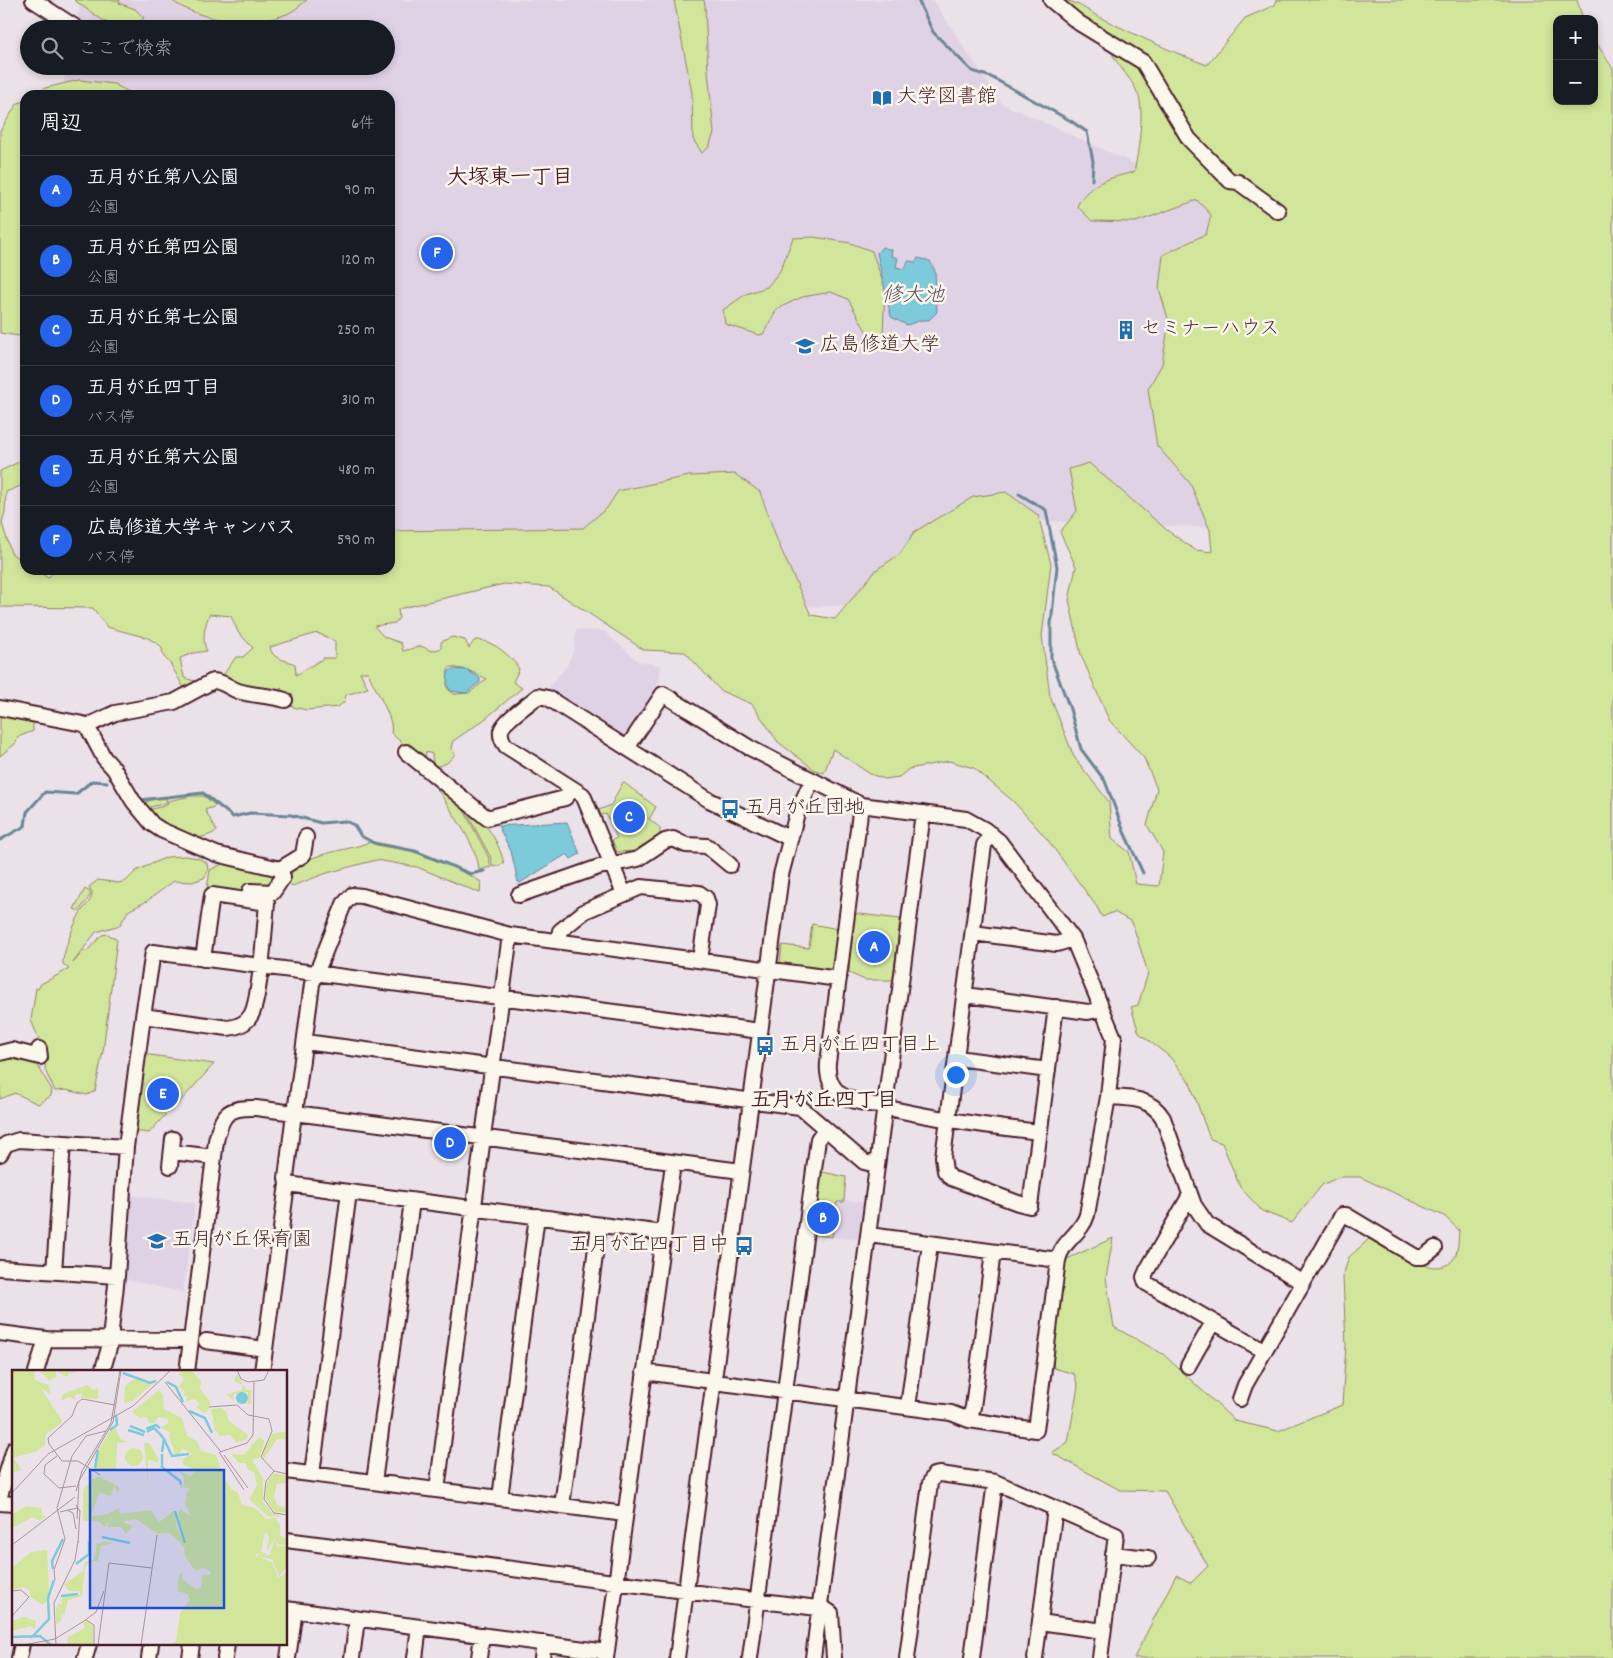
<!DOCTYPE html>
<html lang="ja">
<head>
<meta charset="utf-8">
<style>
	:root { --surface:#171b24; --page:#242831; --text:#f1f3f6; --muted:#9ea1a6; --line:#363941; --accent:#2563eb }
	body { margin:0; font-family:Dekko,"Klee One",sans-serif; background:var(--page); color:var(--text) }
	.controls { position:absolute; right:15px; top:15px; display:grid; overflow:hidden; border-radius:10px; box-shadow:0 2px 8px #0003 }
	.controls button { width:45px; height:45px; display:grid; place-items:center; padding:0; border:0; border-bottom:1px solid var(--line); background:var(--surface); color:var(--text); font:25px sans-serif }
	.you { position:absolute; left:955px; top:1074px; width:18px; height:18px; margin:-12px; border:4px solid #fff; border-radius:50%; background:#1a73e8; box-shadow:0 0 0 8px #1a73e833 }
	.badge { display:grid; place-items:center; width:32px; height:32px; border-radius:50%; background:var(--accent); color:#fff; font-size:16px; font-weight:700 }
	.pin { position:absolute; translate:-50% -50%; border:2px solid #fff; box-shadow:0 1px 5px #0006 }
	.list { margin:0; padding:0; list-style:none }
	h2 { display:flex; justify-content:space-between; align-items:center; height:65px; margin:0; padding:0 20px; font-size:21px }
	h2 small { font-size:16px; font-weight:400; color:var(--muted) }
	.list li { display:grid; grid-template-columns:32px 1fr auto; gap:15px; align-items:center; box-sizing:border-box; height:70px; padding:0 20px; border-top:1px solid var(--line) }
	.list b { display:block; font-size:19px; white-space:nowrap }
	.list p { margin:0; font-size:16px; white-space:nowrap; color:var(--muted) }
	.list em { font-size:16px; font-style:normal; color:var(--muted) }
	.icon { flex:none; width:28px; height:28px; fill:none; stroke:currentColor; stroke-width:2; stroke-linecap:round; stroke-linejoin:round }
	.map { position:relative; flex:none; width:1613px; height:1658px; overflow:hidden }
	.search { position:absolute; background:var(--surface); box-shadow:0 2px 8px #0003; left:20px; top:20px; width:375px; height:55px; display:flex; align-items:center; gap:12px; box-sizing:border-box; padding:0 18px; border-radius:28px; color:var(--muted); font-size:19px }
	.panel { position:absolute; background:var(--surface); box-shadow:0 2px 8px #0003; left:20px; top:90px; width:375px; height:485px; border-radius:15px }
	.map>svg:first-child { display:block }
	.built { fill:#e0d2e5 }
	.green { fill:#d1e69b; stroke:#8e8263; fill-rule:evenodd }
	.water { fill:#7dcadb; stroke:#698695 }
	.lines { fill:none; stroke-linecap:round; stroke-linejoin:round }
	.stream { stroke:#698695; stroke-width:3 }
	.minor-casing { stroke:#4a1f2b; stroke-width:18 }
	.minor { stroke:#fbf7ec; stroke-width:14 }
	.labels { text-anchor:middle; dominant-baseline:central; stroke-width:5; stroke-linejoin:round; paint-order:stroke }
	.poi-label { font-size:20px; fill:#4a1f2b; stroke:#fbf7ec; text-anchor:start }
	.neighbourhood-label { font-size:21px; font-weight:bold; fill:#4a1f2b; stroke:#fbf7ec }
	.water-label { font-size:21px; font-style:italic; fill:#595260; stroke:#fbf7ec }
	.inset-river { fill:none; stroke:#7dcadb; stroke-width:2.5 }
	.inset-road { fill:none; stroke:#ab939c; stroke-width:1 }
	.view { fill:#1d4ed8; fill-opacity:0.15; stroke:#1d4ed8; stroke-width:2.5 }
	.inset-edge { fill:none; stroke:#4a1f2b; stroke-width:2.5 }
</style>
</head>
<body>
<div class="map">
<svg width="1613" height="1658" viewBox="0 0 1613 1658">
	<rect width="100%" height="100%" fill="#ebe1e8"/>
	<filter id="ink" filterUnits="userSpaceOnUse"><feTurbulence type="fractalNoise" baseFrequency=".02" numOctaves="2"/><feDisplacementMap in="SourceGraphic" scale="10" xChannelSelector="R" yChannelSelector="G"/><feConvolveMatrix kernelMatrix="1 2 1 2 8 2 1 2 1" color-interpolation-filters="sRGB"/></filter>
	<g filter="url(#ink)">
		<!-- built -->
		<path class="built" d="M81,0H933L1001,103L1221,203V528L970,518L873,605L789,607L614,533L390,541V95H61L67,66H386V29H75Z
			M576,630L604,631L638,661L661,666L658,685L628,736L621,738L549,687L566,667L574,650Z
			M128,1195L195,1203L183,1292L122,1279Z
			M844,1200L868,1203L863,1240L832,1237L837,1201L843,1202Z"/>
		<!-- green -->
		<path class="green" d="M74,0H120L119,3L135,9L144,18L132,29L105,22Z
			M171,0H307C300,5 292,13 284,15C251,28 200,21 171,0Z
			M674,0H704L705,6L708,71L714,133L709,147L702,153L693,139L692,93Z
			M1058,0C1078,0 1086,11 1103,19C1138,36 1172,52 1207,65L1245,18L1275,5L1277,0H1577L1583,19H1557V101H1594V39L1613,69V1658H1134L1176,1575L1191,1583L1208,1566L1165,1491L1120,1490L1052,1453L1068,1442L1078,1386L1074,1374L1054,1368L1052,1352L1063,1269L1067,1259L1113,1238L1106,1278L1114,1327L1163,1354L1235,1421L1278,1431L1342,1405L1346,1345L1343,1276L1349,1257L1369,1239C1385,1249 1435,1280 1452,1261C1459,1253 1458,1240 1459,1230L1444,1216L1360,1177H1339L1322,1185L1292,1223L1262,1211L1240,1187L1222,1143L1210,1139L1190,1083L1170,1057L1139,1033L1131,1007L1138,1005L1148,973L1132,922L1114,912L1102,917L1097,907L1047,839L1014,802L974,768L949,761L909,769L899,777L885,779L870,774L833,749L824,773L815,770L778,742L752,704L721,691L685,652L644,650L549,587L504,584L398,609L399,618L395,623L374,626L384,637L401,643L403,651L421,646L432,651L441,648V642L452,637L465,640L469,648L475,640C491,639 512,656 519,669L513,682L522,688L485,719L453,741L451,748L455,754L447,763L433,768L432,754L426,752L424,763L391,733C395,718 373,687 368,672H360L368,688L346,695L344,702L338,707L306,710L289,706L279,694L282,688C265,700 238,684 221,678L236,657H243L253,648L238,632L231,616L210,614C205,622 201,642 207,651L193,653L180,658L184,678L195,681L189,688H184L170,663L164,657L161,646L148,638L107,627L93,608L0,607V471L25,459V484L6,492L5,511L2,523L11,553L25,563V570H36L48,578L55,570H390V531L583,528L607,508L618,491L689,476L735,474L760,492L779,545L811,615L835,619L876,570L900,554L914,532L973,497L1006,492L1038,515L1051,564L1042,636L1050,696L1074,757L1109,802L1112,839L1129,852L1136,884L1159,886L1163,852L1147,825L1157,789L1144,758L1109,720L1081,655L1069,600L1076,567L1060,532L1077,511L1069,469L1089,463L1168,531L1195,550L1212,552L1210,530L1190,483L1157,446L1148,389L1162,364L1169,322L1159,288L1163,255L1206,234L1211,215L1197,200L1136,222L1092,221L1077,206C1089,182 1110,178 1134,172C1138,154 1145,111 1138,94C1130,74 1111,62 1108,40ZM317,633L335,641V658H324L296,675L295,664C284,659 272,660 270,647ZM451,667L468,670L487,679L469,693L454,694L447,688L448,670Z
			M79,80L114,84L134,95H34L45,88Z
			M25,100V337L0,333V131L17,104Z
			M814,237L850,243L872,251L885,288L883,336L870,338L848,299L831,292L802,297L777,309L763,334L759,335L725,324L723,310L746,294L767,287L780,271L793,238Z
			M0,715L33,721V731L18,737L16,743L0,756Z
			M431,779L458,799L488,856L491,867L479,870C478,845 445,803 431,779Z
			M623,782L656,807L649,819L660,828V835L634,851L617,852L612,840L617,838L606,814L601,815L599,810L611,805Z
			M191,796H204L216,806L205,810L217,831C186,849 170,829 145,811L167,805L168,801Z
			M157,798L167,799L166,803L143,809L141,801L146,802Z
			M461,802C483,821 497,834 504,864L493,867L490,856Z
			M369,842C381,848 394,847 407,850C424,854 466,872 481,882L480,893L417,867L376,860L327,873L292,886L288,882C294,852 345,853 369,842Z
			M186,856L198,858L207,863L208,871L204,878L192,882L174,881L147,901L128,911L120,925L96,932L73,963L83,951H87L102,935L108,934L117,940L103,1051L95,1091L87,1095L66,1090L55,1091L45,1070L46,1056L31,1020L36,988L38,989L41,984L69,969L63,964C62,954 75,921 81,912C86,904 92,902 92,892L89,887L98,880L118,883L126,881L136,871L167,857Z
			M228,861L275,873L278,877L272,888L244,894L207,889L210,870Z
			M85,889L90,892V896L79,911L74,909Z
			M852,913L900,919L893,980H865L849,973Z
			M812,924L838,929L833,966L828,970L780,964L782,945L809,948Z
			M143,1054L214,1064L178,1104L176,1103L149,1133L133,1131Z
			M8,1055L35,1061L52,1090L51,1096L38,1104L15,1093L0,1099V1058Z
			M818,1171L846,1177L844,1200V1202H837L832,1237L810,1234Z"/>
		<!-- water -->
		<path class="water" d="M882,247L892,250L891,256L898,258L896,267L905,269L908,261L916,262L918,258L930,261L935,271L937,312L929,320H921L907,325L891,317L877,253Z
			M453,669L467,670L480,678V682L466,693L450,691L447,684L448,672Z
			M567,822L580,854L571,859L567,854L520,883L518,882L511,851L498,826Z"/>
		<g class="lines">
			<!-- stream -->
			<path class="stream" d="M918,0L933,32L972,71L991,77L1071,121L1087,132L1093,161L1092,180
				M1019,494L1046,510L1057,567L1051,624V658L1070,709L1081,749L1105,781L1124,832L1143,873
				M140,800L203,793L233,817L250,813L291,815L321,823L345,821L354,825L361,836L374,843L415,851L471,874L484,871
				M0,840L25,826L27,812L45,792L76,794L92,781L107,782"/>
			<!-- minor casing -->
			<g class="minor-casing">
				<path id="minor" d="M33,0L78,29
					M1051,0L1079,23L1143,62L1189,139L1230,181L1238,182L1278,211
					M0,708L83,724L87,726L104,758L114,769L133,801L152,824L161,830L216,854L280,869L283,877L273,892L250,891L248,900
					M87,726L115,713L174,702L213,681C223,681 229,688 238,691C253,696 269,695 285,700
					M627,748L663,694L750,748L861,805L966,819L984,829L999,841L1073,939L1114,1038L1108,1097
					M406,752L487,818L565,798L573,789
					M861,805L828,1063C827,1075 830,1086 840,1094C851,1102 867,1103 880,1106C933,1119 986,1126 1040,1132
					M991,834L984,845L943,1157L945,1171L951,1178L1018,1203L1030,1206L1056,1007
					M280,869L303,855L306,837
					M624,894L583,795L506,746C503,742 500,737 501,731C502,722 530,703 538,696L548,698L709,800L789,838
					M519,895L599,867L638,859L665,841L673,839L686,845L707,846L730,865
					M973,933L1057,944L1073,939
					M559,941L560,931L585,911L641,887L699,893L706,898L708,905L700,960
					M965,995L1088,1012L1102,1009
					M143,1016L228,1028C238,1027 246,1024 251,1015C260,1001 265,924 267,903L212,895L203,959
					M305,1042L800,1107L864,1162L877,1165
					M0,1053L12,1050L40,1057L39,1049
					M957,1058L1048,1070
					M295,1113L312,984L344,904L352,895L362,896L510,935L839,979
					M484,1129L510,935
					M172,1152L214,1157
					M0,1154L6,1144L19,1140L126,1147
					M170,1166L173,1139
					M287,1184L663,1233
					M1190,1195L1147,1270L1144,1277L1146,1283L1264,1351
					M869,1235L1058,1260
					M0,1268L117,1276
					M54,1272L63,1143
					M0,1333L46,1339L191,1340
					M206,1341L265,1349
					M1188,1366L1213,1322
					M36,1372L46,1339
					M102,1372L109,1348L117,1276L126,1147L143,1016L153,952L760,1031
					M187,1372L216,1141C222,1114 227,1107 256,1108L741,1171
					M262,1372L287,1184L286,1178L293,1121
					M644,1372L705,1380
					M722,1383L951,1413L969,1420L973,1407L993,1252
					M1240,1399L1245,1385L1342,1215H1346L1416,1257H1423L1435,1248
					M908,1407L930,1244
					M969,1420L1036,1430L1058,1260C1062,1241 1082,1233 1087,1215L1108,1097C1130,1098 1150,1097 1163,1118L1194,1205L1207,1224L1303,1283
					M286,1471L625,1514
					M312,1474L349,1192
					M374,1482L412,1201
					M437,1490L483,1137
					M0,1496L14,1449
					M500,1498L537,1216
					M0,1503L14,1504
					M562,1506L599,1225
					M286,1540L825,1609L831,1613L834,1658
					M1113,1554L1148,1558
					M286,1609L607,1652
					M1040,1622L1103,1631
					M19,1658L22,1644
					M85,1658L89,1644
					M149,1658L151,1644
					M190,1658L192,1644
					M225,1658L227,1644
					M288,1658L295,1610
					M352,1658L357,1619
					M415,1658L419,1627
					M479,1658L482,1635
					M542,1658L544,1643
					M606,1658L672,1171
					M677,1658L781,875L797,813L812,780
					M750,1658L818,1139L825,1129
					M813,1658L923,813
					M907,1658L930,1483L934,1475L940,1474L995,1482L1116,1535L1100,1658
					M972,1658L995,1482
					M1035,1658L1055,1509"/>
			</g>
			<!-- minor -->
			<use href="#minor" class="minor"/>
		</g>
	</g>
	<!-- icons -->
	<defs>
		<g id="library-bare" transform="scale(1.5)"><path d="M-6-4Q-3-5.5-.7-3.5V5Q-3 3-6 4ZM6-4Q3-5.5 .7-3.5V5Q3 3 6 4Z" fill="#1f6fb2" stroke="#fbf7ec" stroke-width="2.5" paint-order="stroke"/></g>
		<g id="building-bare" transform="scale(1.5)"><path d="M-4-6H4V6H1V3H-1V6H-4ZM-2.5-4.3h1.7v1.8h-1.7ZM.8-4.3h1.7v1.8H.8ZM-2.5-1h1.7V.8h-1.7ZM.8-1h1.7V.8H.8Z" fill="#1f6fb2" stroke="#fbf7ec" stroke-width="2.5" paint-order="stroke"/></g>
		<g id="university-bare" transform="scale(1.5)"><path d="M0-5L7-2L0 1L-7-2ZM-4 1L0 2.5L4 1V4Q0 6-4 4Z" fill="#1f6fb2" stroke="#fbf7ec" stroke-width="2.5" paint-order="stroke"/></g>
		<g id="bus-bare" transform="scale(1.5)"><path d="M-5-6H5V4H4V6H2V4H-2V6H-4V4H-5ZM-3.5-4V0h7V-4ZM-3.5 1.2v1.5H-2V1.2ZM2 1.2v1.5H3.5V1.2Z" fill="#1f6fb2" stroke="#fbf7ec" stroke-width="2.5" paint-order="stroke"/></g>
		<g id="school-bare" transform="scale(1.5)"><path d="M0-5L7-2L0 1L-7-2ZM-4 1L0 2.5L4 1V4Q0 6-4 4Z" fill="#1f6fb2" stroke="#fbf7ec" stroke-width="2.5" paint-order="stroke"/></g>
	</defs>
	<g fill-rule="evenodd">
		<use href="#library-bare" x="882" y="98"/>
		<use href="#building-bare" x="1126" y="330"/>
		<use href="#university-bare" x="805" y="346"/>
		<use href="#bus-bare" x="730" y="809"/>
		<use href="#bus-bare" x="765" y="1046"/>
		<use href="#school-bare" x="157" y="1241"/>
		<use href="#bus-bare" x="744" y="1246"/>
	</g>
	<g class="labels">
		<!-- poi labels -->
		<g class="poi-label">
			<text x="897" y="98">大学図書館</text>
			<text x="1141" y="330">セミナーハウス</text>
			<text x="820" y="346">広島修道大学</text>
			<text x="745" y="809">五月が丘団地</text>
			<text x="780" y="1046">五月が丘四丁目上</text>
			<text x="172" y="1241">五月が丘保育園</text>
			<text x="729" y="1246" text-anchor="end">五月が丘四丁目中</text>
		</g>
		<!-- neighbourhood labels -->
		<g class="neighbourhood-label">
			<text x="510" y="179">大塚東一丁目</text>
			<text x="824" y="1102">五月が丘四丁目</text>
		</g>
		<!-- water labels -->
		<g class="water-label">
			<text x="913" y="297">修大池</text>
		</g>
	</g>
	<!-- overview -->
	<g transform="translate(12 1370)">
		<rect width="275" height="275" fill="#ebe1e8"/>
		<path d="M0,0H23L22,10L37,15L39,25L28,17L51,52L34,64L33,74L25,81L1,88L10,100L2,102L0,109ZM26,0H63L65,2L57,3L55,7L44,1V7L37,10ZM170,0H179L189,11L188,19L198,31L196,41L192,43L184,37L188,35L183,29L173,32L176,26H171L173,22L167,17L172,8L167,4ZM225,4L234,20H239V34H230L236,33V22L222,24L221,30L214,25L230,20L231,15L222,11ZM122,9L139,14L144,10L121,31L112,33L113,16ZM75,15L81,20L86,18V29L69,28L70,24H65L62,26L64,30L57,27L49,31L51,24ZM147,20L151,25L152,39L170,48L175,66L185,71L189,81L204,85L210,103L219,119L226,123L230,135L243,138L254,149L263,148L268,155V165L275,170V175H267L262,169L255,181L257,166L253,162L249,182L255,184L251,186L258,185L262,170L266,176H275V199L272,200L267,207L260,189L246,187V184L251,185L246,183L243,186L260,192L266,208L275,202V275H160L164,271L168,243L178,230L175,224L165,221L167,205L170,203L171,210L184,219L189,217L190,205H198L199,202L191,198L183,201L173,186L172,177L162,167L157,163L146,164L124,149L110,152L121,156L114,164L109,157H96L97,151L93,157L86,151H71V120L80,109L88,107L107,117V124L102,116L99,126L87,123L79,146L96,144L107,138L108,144L139,140L147,152L162,141L165,158L174,174L166,144L168,139L179,146L173,133L175,122L178,118L167,117L172,115V108L166,100L178,106L184,101L170,94L172,88L180,84L170,78L168,84H163L157,67L158,62L149,58L156,53V49L146,47L142,53H137L135,47L128,48L120,42ZM209,38L214,41L217,51L236,65L234,70L224,72L218,65L208,66L203,60L199,39ZM104,58L108,69L116,72L105,73L104,100L89,99L87,102L83,99L86,82L99,59ZM271,62L275,63V69H265L251,90L250,81L260,64ZM247,67L253,71L247,88L241,89L242,93L251,108V131L259,142L270,147L256,146L237,129L245,115L242,102L235,99L234,93H227L219,84L232,85ZM132,73H137L147,89L146,93L136,89V113ZM113 87a9 9 0 1 1 18 0a9 9 0 1 1-18 0ZM262,103L275,106V113L265,114L262,126L265,135L275,138V143L263,142L253,128L255,112ZM15,136L29,138L30,145L34,147L28,151L21,147L0,158V144ZM93,171L101,173L89,176L86,191H79L73,197L70,226L56,230L52,246L50,243L49,250L44,255V237L49,240L45,236L47,233L50,235L49,225H67L68,221H57L52,214L71,201L73,192L82,189L85,174ZM35,180L37,219L35,231L31,235L18,227V221L12,217L0,220V198L19,182ZM12,247L24,251L23,259L18,256L1,261L0,251ZM74,251L81,256V275H55L56,267L73,258L71,253Z" fill="#d1e69b"/>
		<path d="M224 28a6 6 0 1 1 12 0a6 6 0 1 1-12 0Z" fill="#7dcadb"/>
		<path class="inset-river" d="M111,3L138,13L144,11M155,12L164,17L171,32M177,41L193,48L200,63M118,56L133,62M134,59L144,55L148,58M98,60L105,55L104,45M116,60L132,65M135,62L142,58L148,64L152,69L150,82M152,69L160,86L177,84M150,84V97L168,111L169,115M83,98L86,80M163,141L173,173M90,167L118,173M64,194L77,184V171M41,199L40,191L51,169M49,226L66,224M0,267L28,266L39,275M19,268L37,249L36,228L42,210"/>
		<path class="inset-road" d="M225,0L229,9L236,12L252,10L257,0M153,12L209,82M197,37L225,35L236,45L257,49L260,61L249,87L262,101L275,104M207,82L232,120M208,82L235,73L241,65L242,12M212,85L236,118M45,86L33,95L32,104L47,118L64,116M74,96L66,91H50L37,74L36,68L60,46L65,33L70,29L103,35M74,96L88,105M262,101L254,111L252,129L262,143L275,145M64,121L70,101L99,53L108,0M0,123L36,84L121,36L159,0M64,135L68,141L66,173M55,140L61,143L64,159M48,142L65,138M65,149L67,111L101,52L109,0M0,175L63,127M43,210L42,200L53,169L45,138L60,86L74,66L94,61M0,221L9,220L17,227L0,246M74,250L82,255V275M72,251L84,242L92,221M43,269L72,251M11,275L43,269M44,275L42,233L63,190L66,171M86,275L97,193L140,198M129,275L145,165"/>
		<path class="view" d="M78,100H212V238H78Z"/>
		<rect width="275" height="275" class="inset-edge"/>
	</g>
</svg>
<div class="controls">
<button>+</button>
<button>−</button>
</div>
<div class="you"></div>
<div class="pin badge" style="left:874px;top:947px">A</div>
<div class="pin badge" style="left:823px;top:1218px">B</div>
<div class="pin badge" style="left:629px;top:817px">C</div>
<div class="pin badge" style="left:450px;top:1143px">D</div>
<div class="pin badge" style="left:163px;top:1094px">E</div>
<div class="pin badge" style="left:437px;top:253px">F</div>
<div class="search"><svg class="icon" aria-label="search" viewBox="0 0 24 24"><circle cx="10" cy="10" r="6"/><path d="M15 15l6 6"/></svg>ここで検索</div>
<section class="panel">
<h2>周辺<small>6件</small></h2>
<ul class="list">
<li><span class="badge">A</span><div><b>五月が丘第八公園</b><p>公園</p></div><em>90 m</em></li>
<li><span class="badge">B</span><div><b>五月が丘第四公園</b><p>公園</p></div><em>120 m</em></li>
<li><span class="badge">C</span><div><b>五月が丘第七公園</b><p>公園</p></div><em>250 m</em></li>
<li><span class="badge">D</span><div><b>五月が丘四丁目</b><p>バス停</p></div><em>310 m</em></li>
<li><span class="badge">E</span><div><b>五月が丘第六公園</b><p>公園</p></div><em>480 m</em></li>
<li><span class="badge">F</span><div><b>広島修道大学キャンパス</b><p>バス停</p></div><em>590 m</em></li>
</ul>
</section>
</div>
</body>
</html>
